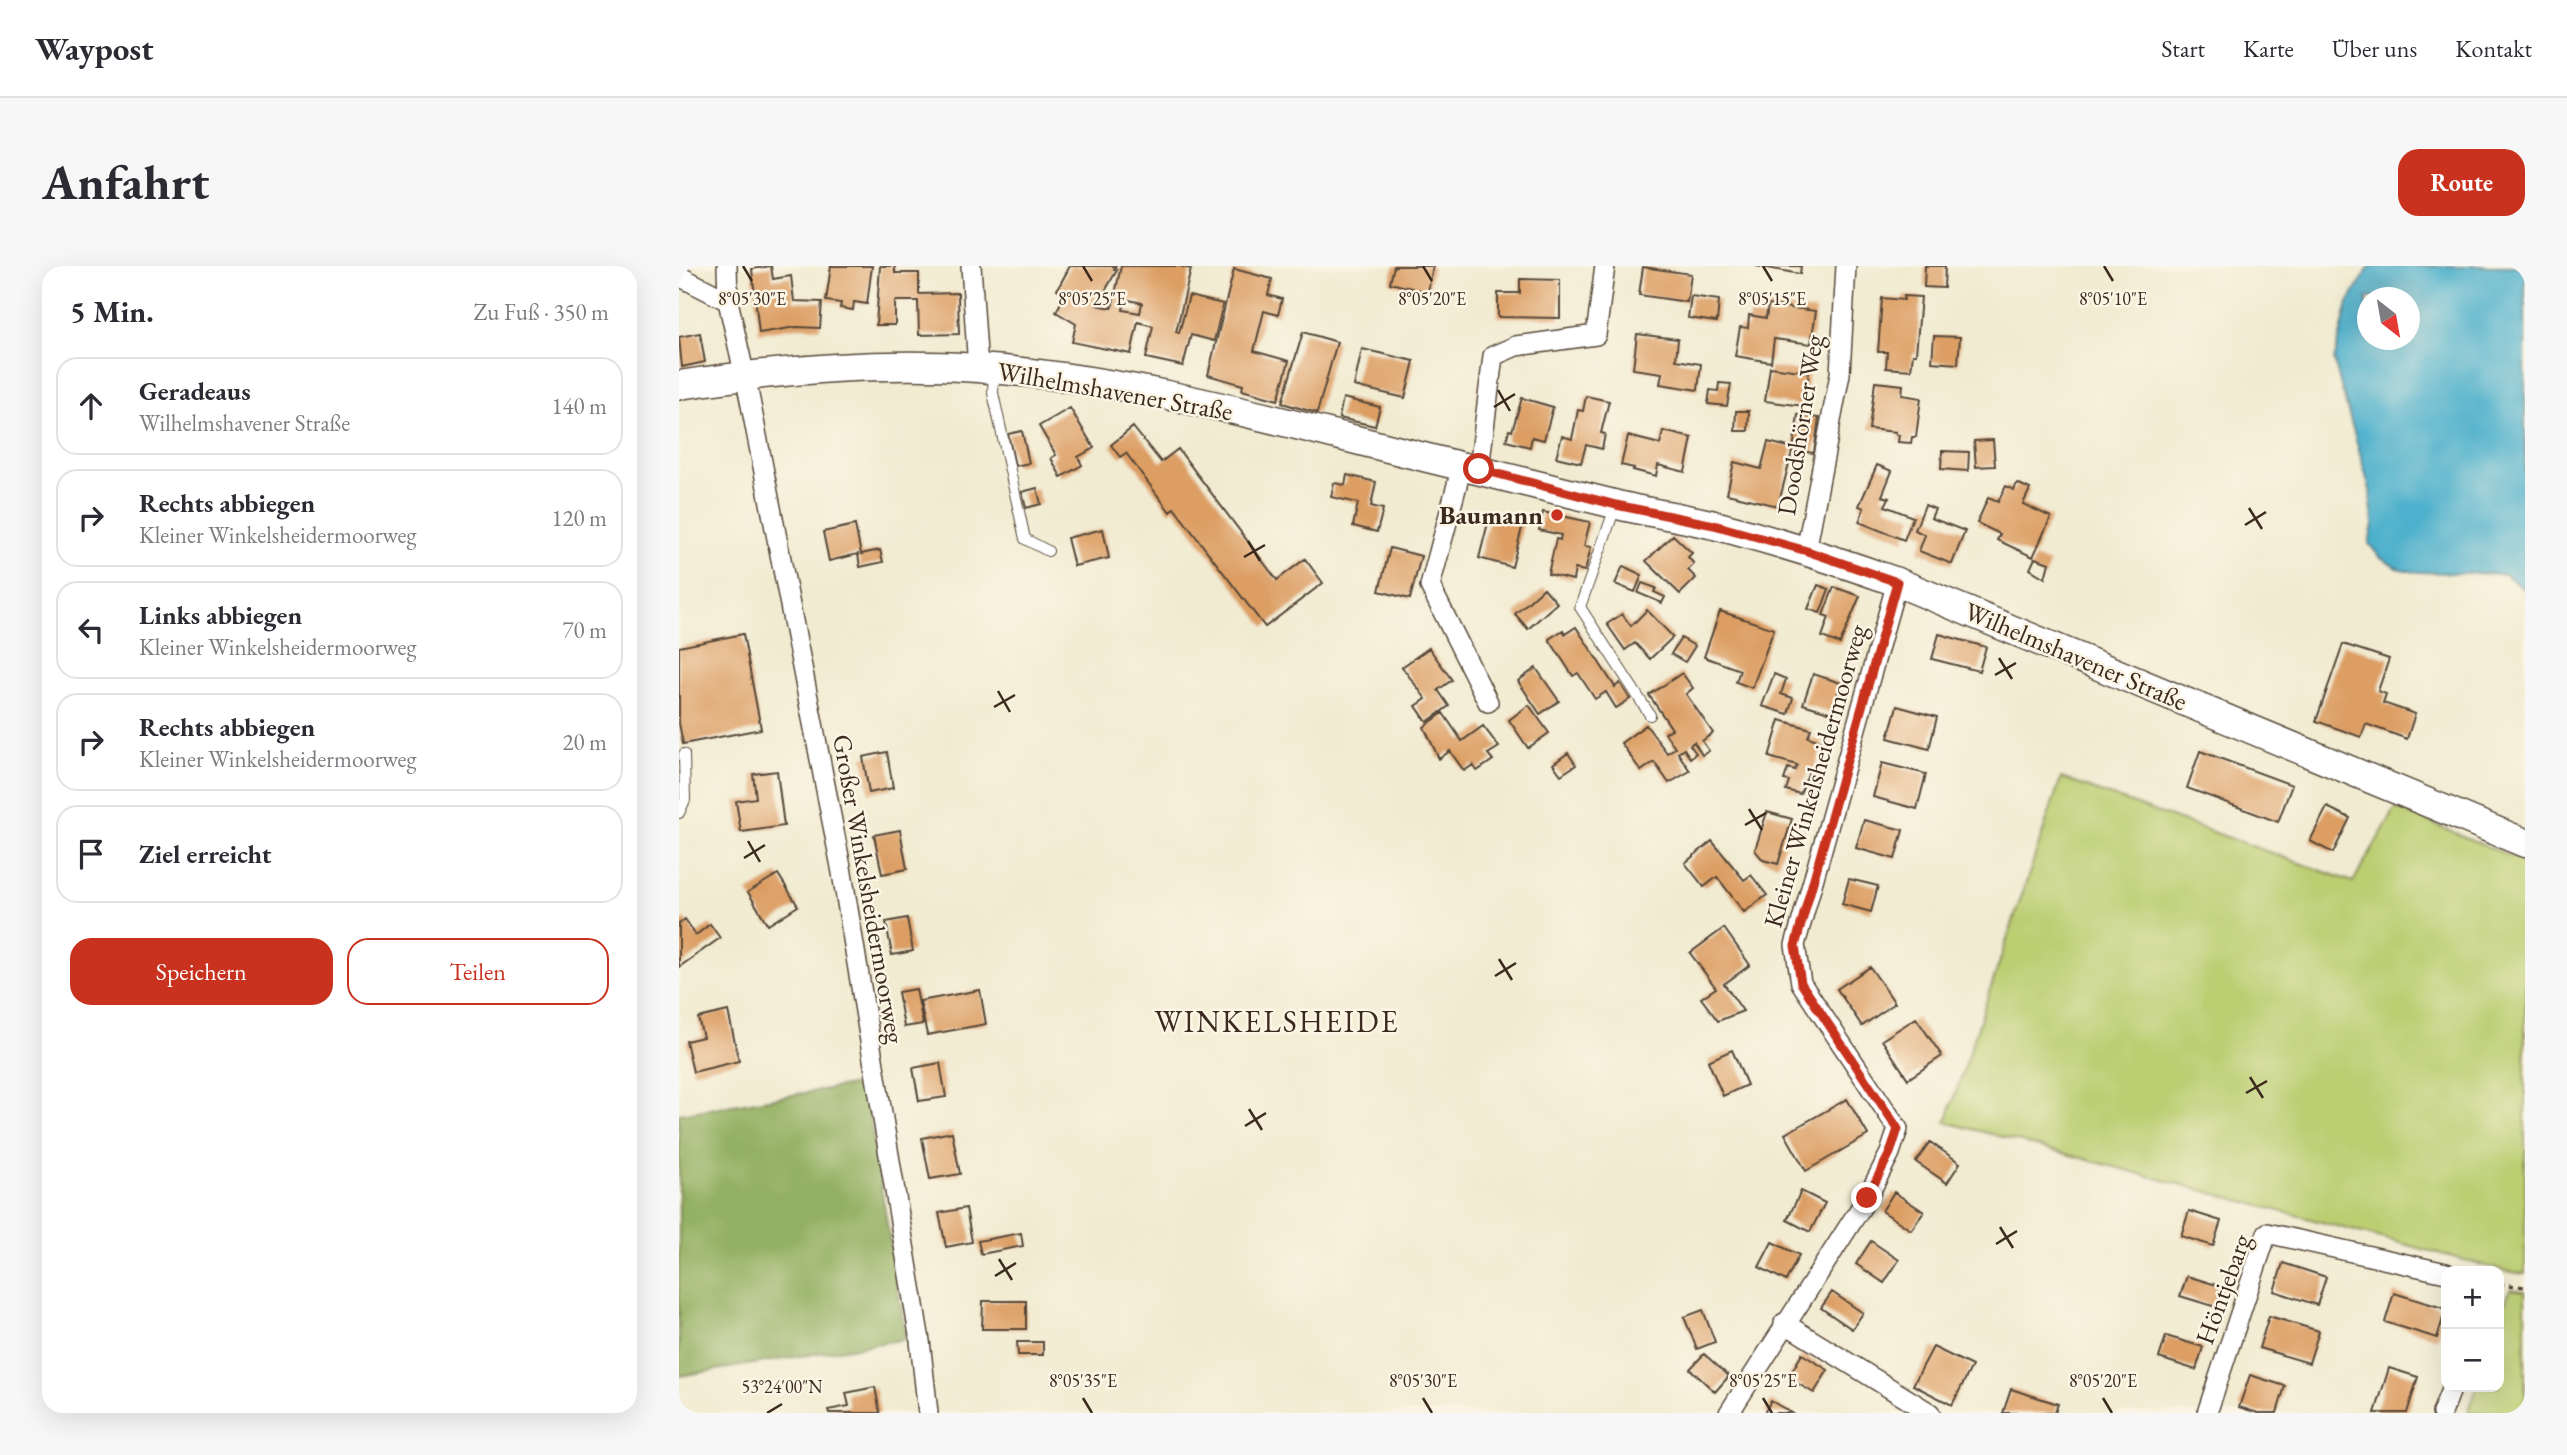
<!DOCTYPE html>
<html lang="de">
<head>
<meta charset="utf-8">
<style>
	:root { --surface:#fff; --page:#f7f7f7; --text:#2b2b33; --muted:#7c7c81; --line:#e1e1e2; --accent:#c8321e }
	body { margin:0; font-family:"EB Garamond",serif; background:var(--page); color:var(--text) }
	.controls { position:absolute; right:21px; bottom:21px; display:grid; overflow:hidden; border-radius:14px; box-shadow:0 7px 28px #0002 }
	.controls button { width:63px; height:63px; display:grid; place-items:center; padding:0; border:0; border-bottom:2px solid var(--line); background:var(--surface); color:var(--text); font:35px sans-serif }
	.compass { position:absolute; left:1678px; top:21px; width:63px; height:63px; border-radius:50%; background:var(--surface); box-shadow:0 7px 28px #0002; rotate:149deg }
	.stop { position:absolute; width:21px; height:21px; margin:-16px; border:5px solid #c8321e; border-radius:50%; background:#fff }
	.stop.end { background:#c8321e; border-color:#fff; box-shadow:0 2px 7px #0008 }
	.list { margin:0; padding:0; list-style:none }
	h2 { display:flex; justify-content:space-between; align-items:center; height:91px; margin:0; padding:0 28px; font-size:30px }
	h2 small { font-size:23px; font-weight:400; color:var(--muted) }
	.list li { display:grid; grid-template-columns:46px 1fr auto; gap:21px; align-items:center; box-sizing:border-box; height:98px; margin:0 14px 14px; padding:0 14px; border:2px solid var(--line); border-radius:21px }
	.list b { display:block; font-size:26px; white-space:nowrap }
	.list p { margin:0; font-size:23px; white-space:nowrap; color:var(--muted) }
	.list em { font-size:23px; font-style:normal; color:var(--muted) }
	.actions { display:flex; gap:14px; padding:21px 28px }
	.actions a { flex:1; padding:16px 0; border:2px solid var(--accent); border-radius:21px; text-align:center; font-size:24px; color:var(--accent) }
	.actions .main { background:var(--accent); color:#fff }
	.icon { flex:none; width:38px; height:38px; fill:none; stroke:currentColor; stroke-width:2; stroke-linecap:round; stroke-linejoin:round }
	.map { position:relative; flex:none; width:1846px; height:1147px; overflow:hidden; border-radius:21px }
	header { display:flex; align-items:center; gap:42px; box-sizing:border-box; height:98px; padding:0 35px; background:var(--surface); border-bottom:2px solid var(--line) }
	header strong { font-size:33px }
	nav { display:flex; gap:38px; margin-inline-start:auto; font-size:24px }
	.intro { display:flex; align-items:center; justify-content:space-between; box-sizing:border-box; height:168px; padding:0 42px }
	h1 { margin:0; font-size:49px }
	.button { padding:18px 32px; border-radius:21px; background:var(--accent); color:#fff; font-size:24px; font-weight:700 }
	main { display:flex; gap:42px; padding:0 42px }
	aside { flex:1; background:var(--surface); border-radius:21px; box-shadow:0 7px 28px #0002 }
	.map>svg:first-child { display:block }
	.green { fill:#bbce72; stroke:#7b7c48; stroke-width:2 }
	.forest { fill:#94b164; stroke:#686e41; stroke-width:2 }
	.water { fill:#4db0cc; stroke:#446d75; stroke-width:2; fill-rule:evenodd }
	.building { fill:#dc9e64; fill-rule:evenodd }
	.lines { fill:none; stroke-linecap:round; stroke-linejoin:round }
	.lane-casing { stroke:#564739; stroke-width:12 }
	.street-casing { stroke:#564739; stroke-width:22 }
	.secondary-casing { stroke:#564739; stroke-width:31 }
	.path { stroke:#564739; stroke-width:3.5; stroke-dasharray:5 5; stroke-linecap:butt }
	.lane { stroke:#fff; stroke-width:10 }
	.street { stroke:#fff; stroke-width:19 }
	.secondary { stroke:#fff; stroke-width:28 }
	.route { stroke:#c8321e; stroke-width:9 }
	.ticks { fill:none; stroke:#3b2a1e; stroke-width:2.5 }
	.poi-dot { fill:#c8321e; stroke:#fcf5e5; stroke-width:2.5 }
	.labels { text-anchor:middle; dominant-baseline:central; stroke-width:5; stroke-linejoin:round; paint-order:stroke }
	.street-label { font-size:26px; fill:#3b2a1e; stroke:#fcf5e5 }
	.poi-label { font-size:26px; font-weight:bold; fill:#3b2a1e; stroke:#fcf5e5; text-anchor:end }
	.quarter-label { font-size:30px; letter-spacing:2px; fill:#3b2a1e; stroke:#fcf5e5 }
	.ticks-label { font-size:18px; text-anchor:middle; fill:#3b2a1e; stroke:#fcf5e5; stroke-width:5; stroke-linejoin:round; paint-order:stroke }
</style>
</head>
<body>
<header>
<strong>Waypost</strong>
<nav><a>Start</a><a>Karte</a><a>Über uns</a><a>Kontakt</a></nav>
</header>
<div class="intro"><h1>Anfahrt</h1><a class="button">Route</a></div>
<main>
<aside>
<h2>5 Min.<small>Zu Fuß · 350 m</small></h2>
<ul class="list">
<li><svg class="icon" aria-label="ahead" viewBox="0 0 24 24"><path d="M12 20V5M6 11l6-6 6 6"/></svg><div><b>Geradeaus</b><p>Wilhelmshavener Straße</p></div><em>140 m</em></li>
<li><svg class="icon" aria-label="right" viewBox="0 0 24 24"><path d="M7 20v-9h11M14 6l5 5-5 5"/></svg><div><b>Rechts abbiegen</b><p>Kleiner Winkelsheidermoorweg</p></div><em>120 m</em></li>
<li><svg class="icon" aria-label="left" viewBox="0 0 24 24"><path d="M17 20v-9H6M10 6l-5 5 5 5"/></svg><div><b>Links abbiegen</b><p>Kleiner Winkelsheidermoorweg</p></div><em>70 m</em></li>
<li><svg class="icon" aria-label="right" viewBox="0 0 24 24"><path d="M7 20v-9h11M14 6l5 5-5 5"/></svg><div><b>Rechts abbiegen</b><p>Kleiner Winkelsheidermoorweg</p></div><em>20 m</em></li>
<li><svg class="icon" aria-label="arrive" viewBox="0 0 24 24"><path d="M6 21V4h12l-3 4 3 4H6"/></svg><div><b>Ziel erreicht</b></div></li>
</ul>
<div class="actions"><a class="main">Speichern</a><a>Teilen</a></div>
</aside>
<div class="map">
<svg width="1846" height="1147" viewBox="0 0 1846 1147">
	<rect width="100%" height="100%" fill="#fcf5e5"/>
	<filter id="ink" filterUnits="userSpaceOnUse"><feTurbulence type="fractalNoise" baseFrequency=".0143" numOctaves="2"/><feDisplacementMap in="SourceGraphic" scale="14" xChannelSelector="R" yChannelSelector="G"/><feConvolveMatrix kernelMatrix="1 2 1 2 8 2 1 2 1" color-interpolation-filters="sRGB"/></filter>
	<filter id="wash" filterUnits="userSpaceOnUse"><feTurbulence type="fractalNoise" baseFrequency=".00686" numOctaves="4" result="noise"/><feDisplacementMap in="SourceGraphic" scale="28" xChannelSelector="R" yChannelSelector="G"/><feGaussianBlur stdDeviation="1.57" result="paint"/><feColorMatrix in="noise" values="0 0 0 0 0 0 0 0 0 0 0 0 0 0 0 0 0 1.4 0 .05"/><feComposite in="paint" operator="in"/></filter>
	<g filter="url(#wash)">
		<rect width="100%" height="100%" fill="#f1ebd1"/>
		<!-- green -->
		<path class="green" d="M1382,512L1674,616L1717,542L1846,596V1008L1826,1005L1267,856Z
			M1831,1023L1846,1025V1147H1789L1798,1121H1820V1056Z"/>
		<!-- forest -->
		<path class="forest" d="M185,817L227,1073L0,1110V848Z"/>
		<!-- water -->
		<path class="water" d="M1691,0H1846V324L1825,308L1736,306L1718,302L1700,290L1690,278L1694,258L1691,224L1655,95L1669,37ZM1688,32H1730V74H1688Z"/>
		<g id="blocks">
			<!-- building -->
			<path class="building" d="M92,0L94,13L112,10L115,35L143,36L141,62L117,61L80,67L73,3Z
				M152,0H193L188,38L175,36L174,44L161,42L162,37L147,35Z
				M201,0H216V7H240V28L279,27L280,68L240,69L239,35H216V59H197Z
				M391,0H437L435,3L438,4L418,39L433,42L442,0H500L512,3L497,66L500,67L510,30L544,38L535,75L512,69L504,100L467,92L474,60L459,56L452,88L393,76L397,58L377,46L386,29L378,24ZM446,33L463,37L461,47L444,44Z
				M715,0H754L749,26L711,17Z
				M1077,0H1122L1121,8Z
				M1246,0H1266L1265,22L1245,21Z
				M964,1L1012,8L1008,36L960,29Z
				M555,3L593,13L589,29L603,33L599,49L585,45L575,85L610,95L599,134L563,124L564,119L529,109Z
				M841,13L881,14V52L819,51V27H841Z
				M1012,30L1040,34L1038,56L1009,52Z
				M1225,30L1242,31L1237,88H1234L1232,104L1207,102L1208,86H1199L1203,32L1225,34Z
				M1089,39L1137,45L1132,78L1095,73L1092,96L1056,90L1061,61L1069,62L1070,49L1087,52Z
				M624,66L658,76L638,147L603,137Z
				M21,67L26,96L3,101L0,71Z
				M958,68L999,73L997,94L1022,98L1019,124L981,118L983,107L954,103Z
				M1255,70L1281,71L1279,98L1253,96Z
				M683,83L735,95L726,132L675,120Z
				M1091,101L1130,106L1125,140L1086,135Z
				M1196,116L1224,119L1223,129L1242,132L1237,171H1233L1232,177L1219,176L1220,169H1217V166L1190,163Z
				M1040,117L1052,118L1048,140L1029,138L1031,124L1039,125Z
				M907,130L930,135L922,167L926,168L923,183L907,179L902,197L877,191L883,170L893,173L899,144L904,145Z
				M664,132L701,141L696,160L660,152Z
				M843,132L874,141L865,174L853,171L851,181L827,175L830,164L833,165Z
				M391,142L415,182L399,191L403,199L382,211L372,192L377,189L360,160Z
				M1057,145H1070L1069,165H1056Z
				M1119,149L1140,152L1135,187L1114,184Z
				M454,161L482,196L499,183L598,314L626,293L644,317L586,361L495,242L491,246L447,187L441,191L432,179Z
				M343,165L350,197L336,200L329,168Z
				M984,165L1013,172L1006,206L979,199L977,210L954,204L955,202L942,199L949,170L981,178Z
				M1314,174L1316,200L1297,201L1295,175Z
				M1089,176L1114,182L1099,240L1048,228L1055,196L1082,203Z
				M1263,185L1290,186L1289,205L1262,203Z
				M1198,199L1213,205L1203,230L1210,232L1206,240L1234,251L1225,274L1180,256L1185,242L1180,240Z
				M668,209L697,216L692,240L704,243L698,266L674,260L679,237L652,231L655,217L666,219Z
				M1338,217L1351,223L1344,238L1372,251L1354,291L1318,274L1321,268L1298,257L1309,232L1319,236L1327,220L1335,224Z
				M358,222L362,238L347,242L343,226Z
				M1246,239L1256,243L1252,252L1286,265L1273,298L1240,285L1246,269L1236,264Z
				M864,246L911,256L905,280L912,281L906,305L896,303L894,314L869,308L877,273L881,274L882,269L860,264Z
				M811,249L844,258L833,301L800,292Z
				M176,259L182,288L201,284L204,296L181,301L179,288L150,295L144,266Z
				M424,263L430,292L395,300L388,272Z
				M994,269L1013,287L1009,291L1015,298L1009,304L1017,312L1001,328L967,295Z
				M711,282L742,290L731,333L700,325Z
				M1356,292L1370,297L1366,312L1351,303Z
				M944,300L963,309L956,326L936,318Z
				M963,317L977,322L975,326L986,331L983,337L959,327Z
				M1139,319L1150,323L1141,347L1129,343Z
				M1155,321L1181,330L1161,378L1143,371L1150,351L1144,349Z
				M865,322L878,337L849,363L836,348Z
				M968,344L994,371L971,393L956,377L946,384L928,358L943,348L952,360Z
				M1041,345L1095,363L1073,422L1057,416L1061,404L1025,391Z
				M897,361L936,421L941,417L951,433L937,442L927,426L916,433L899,407L894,410L870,373L884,364L886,368Z
				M64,368L82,463L4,478L0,457V381Z
				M1260,368L1307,381L1300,405L1253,393Z
				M1002,372L1016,380L1006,396L992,388Z
				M1664,378L1710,393L1699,425L1707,428L1704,437L1736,448L1728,473L1687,458L1682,471L1637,455Z
				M750,382L773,414L759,424L770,440L748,456L737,440L747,433L723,401Z
				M857,402L880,435L861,448L839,415Z
				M1003,407L1014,422L1007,428L1034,467L1023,475L1030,485L1023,489L1015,476L1011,479L1017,487L1011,492L1005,483L999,487L1011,505L990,517L975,496L962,505L942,477L967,459L988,487L996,482L986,467L993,463L970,429Z
				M1095,408L1107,413L1102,428L1114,432L1109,448L1083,440Z
				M1134,408L1162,417L1153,447L1124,438Z
				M850,439L870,467L849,482L830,454Z
				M1218,440L1258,451L1250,483L1209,472Z
				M764,447L783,475L804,460L820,481L809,488L814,494L798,505L794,499L785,505L771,485L760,493L745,461Z
				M1101,454L1132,463L1129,471L1144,476L1136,504L1131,503L1121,528L1107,524L1110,515L1105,514L1109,502L1116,504L1118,499L1090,491Z
				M1521,485L1613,519L1599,556L1508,522Z
				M208,486L214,522L190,527L184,491Z
				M889,487L897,499L882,509L874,498Z
				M1203,497L1247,508L1238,543L1194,531Z
				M98,505L105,560L62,566L57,535L77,532L74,508Z
				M1648,541L1671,552L1654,587L1631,575Z
				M1088,546L1113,553L1099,598L1084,594L1076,584Z
				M1185,554L1224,564L1216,593L1177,582Z
				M221,564L228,603L203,608L195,569Z
				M1033,575L1065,614L1072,609L1088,629L1065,646L1038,611L1025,621L1006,597Z
				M99,608L119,640L89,659L69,626Z
				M1170,613L1199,620L1192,646L1163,638Z
				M228,652L234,685L213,689L207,656Z
				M6,653L17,669L31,658L41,672L0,701V658Z
				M1045,662L1071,699L1045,718L1064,745L1039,755L1022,732L1037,722L1011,687Z
				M1191,701L1216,737L1183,760L1158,723Z
				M237,723L244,758L225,761L219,726Z
				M301,724L307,758L248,769L241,735Z
				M49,745L60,795L14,806L7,775L24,771L19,752Z
				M1237,752L1263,790L1229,813L1203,774Z
				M1053,784L1068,819L1044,830L1029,795Z
				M261,797L267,831L240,835L234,802Z
				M1168,833L1189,869L1127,905L1106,868Z
				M273,866L281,908L251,913L243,872Z
				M1251,876L1281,897L1268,917L1237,896Z
				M1122,925L1146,937L1131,966L1108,954Z
				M1215,926L1245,946L1232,964L1203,945Z
				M287,942L293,976L267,981L260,947Z
				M1510,945L1542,955L1534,980L1502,970Z
				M342,967L344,980L302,988L299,975Z
				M1192,975L1220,994L1205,1017L1177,998Z
				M1093,976L1120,989L1107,1015L1080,1001Z
				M1604,997L1647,1011L1638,1039L1595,1025Z
				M1508,1010L1544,1021L1537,1041L1501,1030Z
				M1153,1026L1184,1047L1173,1063L1142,1042Z
				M1715,1027L1767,1043L1758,1072L1706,1056Z
				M304,1035H347V1063H303Z
				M1024,1044L1036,1076L1018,1083L1005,1051Z
				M1590,1050L1640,1065L1630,1097L1580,1082Z
				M1487,1070L1524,1081L1517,1104L1480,1092Z
				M338,1076H364V1089H339Z
				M1254,1081L1293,1100L1273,1139L1234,1119Z
				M1025,1088L1050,1110L1036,1126L1011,1103Z
				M1123,1088L1149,1104L1135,1127L1109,1112Z
				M1710,1102L1739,1111L1728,1147H1696Z
				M1571,1109L1606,1120L1598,1147H1579L1560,1141Z
				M196,1121L201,1147H150L149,1144L170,1140L167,1127Z
				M1332,1123L1379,1138L1376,1147H1324Z
				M1092,1135L1113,1147H1085Z"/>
		</g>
	</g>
	<g filter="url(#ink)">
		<use href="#blocks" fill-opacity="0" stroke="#564739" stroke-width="2"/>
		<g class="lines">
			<!-- lane casing -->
			<g class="lane-casing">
				<path id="lane" d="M315,104L314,127L346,273L369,285
					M937,239L901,341L971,449
					M0,547L6,534L5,488"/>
			</g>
			<!-- street casing -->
			<g class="street-casing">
				<path id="street" d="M48,0L49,35L70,129L162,601L241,1075L249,1147
					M292,0L299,102
					M0,10L49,35
					M783,200L751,320L809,436
					M800,203L814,90L837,80L917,69L926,0
					M1127,285L1161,108L1167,0
					M1105,1057L1251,1147
					M1050,1147L1188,932L1211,887L1219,863L1122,717L1116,679L1218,316
					M1528,1147L1588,967L1767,1007
					M1763,1147L1773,1121"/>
			</g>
			<!-- secondary casing -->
			<g class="secondary-casing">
				<path id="secondary" d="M0,119C98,104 200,95 299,102C462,113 620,161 777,199C830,212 882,225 935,238C969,247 1005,251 1039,260C1100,276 1159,295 1218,316L1846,577"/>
			</g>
			<!-- path -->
			<path class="path" d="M1820,1018L1846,1021"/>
			<!-- lane -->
			<use href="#lane" class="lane"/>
			<!-- street -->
			<use href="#street" class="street"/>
			<!-- secondary -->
			<use href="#secondary" class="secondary"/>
		</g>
	</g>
	<g class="lines" filter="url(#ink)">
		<!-- route -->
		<path class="route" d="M800,203L937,239L1035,259L1128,285L1218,316L1116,680L1122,717L1219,863L1211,887L1188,932"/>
	</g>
	<!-- ticks -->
	<path class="ticks" d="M64,0L73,15M404,0L413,15M744,0L753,15M1084,0L1093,15M1425,0L1434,15M819,124L831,145M815,141L836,128M1570,242L1583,263M1566,259L1587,246M569,275L581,295M565,291L586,279M1320,392L1333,413M1316,409L1337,397M319,425L331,446M315,441L336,429M1070,543L1083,564M1066,559L1087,547M69,575L81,596M65,592L86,579M820,693L833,714M816,710L837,697M1571,811L1584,832M1567,827L1588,815M570,843L583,864M566,860L587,847M1321,961L1334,982M1317,978L1338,965M320,993L333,1014M316,1010L337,997M404,1132L413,1147M744,1132L753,1147M1084,1132L1093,1147M1424,1132L1433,1147M88,1147L103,1138"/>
	<!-- markers -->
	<circle class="poi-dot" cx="878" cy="249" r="7"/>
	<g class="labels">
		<!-- street labels -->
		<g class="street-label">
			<text transform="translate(436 125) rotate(10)">Wilhelmshavener Straße</text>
			<text transform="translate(1121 159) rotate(-81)">Doodshörner Weg</text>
			<text transform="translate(1397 390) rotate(23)">Wilhelmshavener Straße</text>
			<text transform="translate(1136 510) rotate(-74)">Kleiner Winkelsheidermoorweg</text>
			<text transform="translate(190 623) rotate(80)">Großer Winkelsheidermoorweg</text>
			<text transform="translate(1544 1023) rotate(-70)">Höntjebarg</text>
		</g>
		<!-- poi labels -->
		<g class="poi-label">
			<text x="864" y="249">Baumann</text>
		</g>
		<!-- quarter labels -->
		<g class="quarter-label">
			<text x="598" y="755">WINKELSHEIDE</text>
		</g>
	</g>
	<g class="ticks-label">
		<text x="73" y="39">8°05'30"E</text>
		<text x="413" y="39">8°05'25"E</text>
		<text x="753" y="39">8°05'20"E</text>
		<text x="1093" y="39">8°05'15"E</text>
		<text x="1434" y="39">8°05'10"E</text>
		<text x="404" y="1121">8°05'35"E</text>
		<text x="744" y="1121">8°05'30"E</text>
		<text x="1084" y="1121">8°05'25"E</text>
		<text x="1424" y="1121">8°05'20"E</text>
		<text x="103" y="1127">53°24'00"N</text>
	</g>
</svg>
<div class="controls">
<button>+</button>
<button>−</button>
</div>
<svg class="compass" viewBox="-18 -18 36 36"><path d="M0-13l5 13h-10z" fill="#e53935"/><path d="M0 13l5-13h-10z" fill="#7c7c81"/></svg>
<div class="stop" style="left:800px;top:203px"></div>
<div class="stop end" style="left:1188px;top:932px"></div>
</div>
</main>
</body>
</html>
